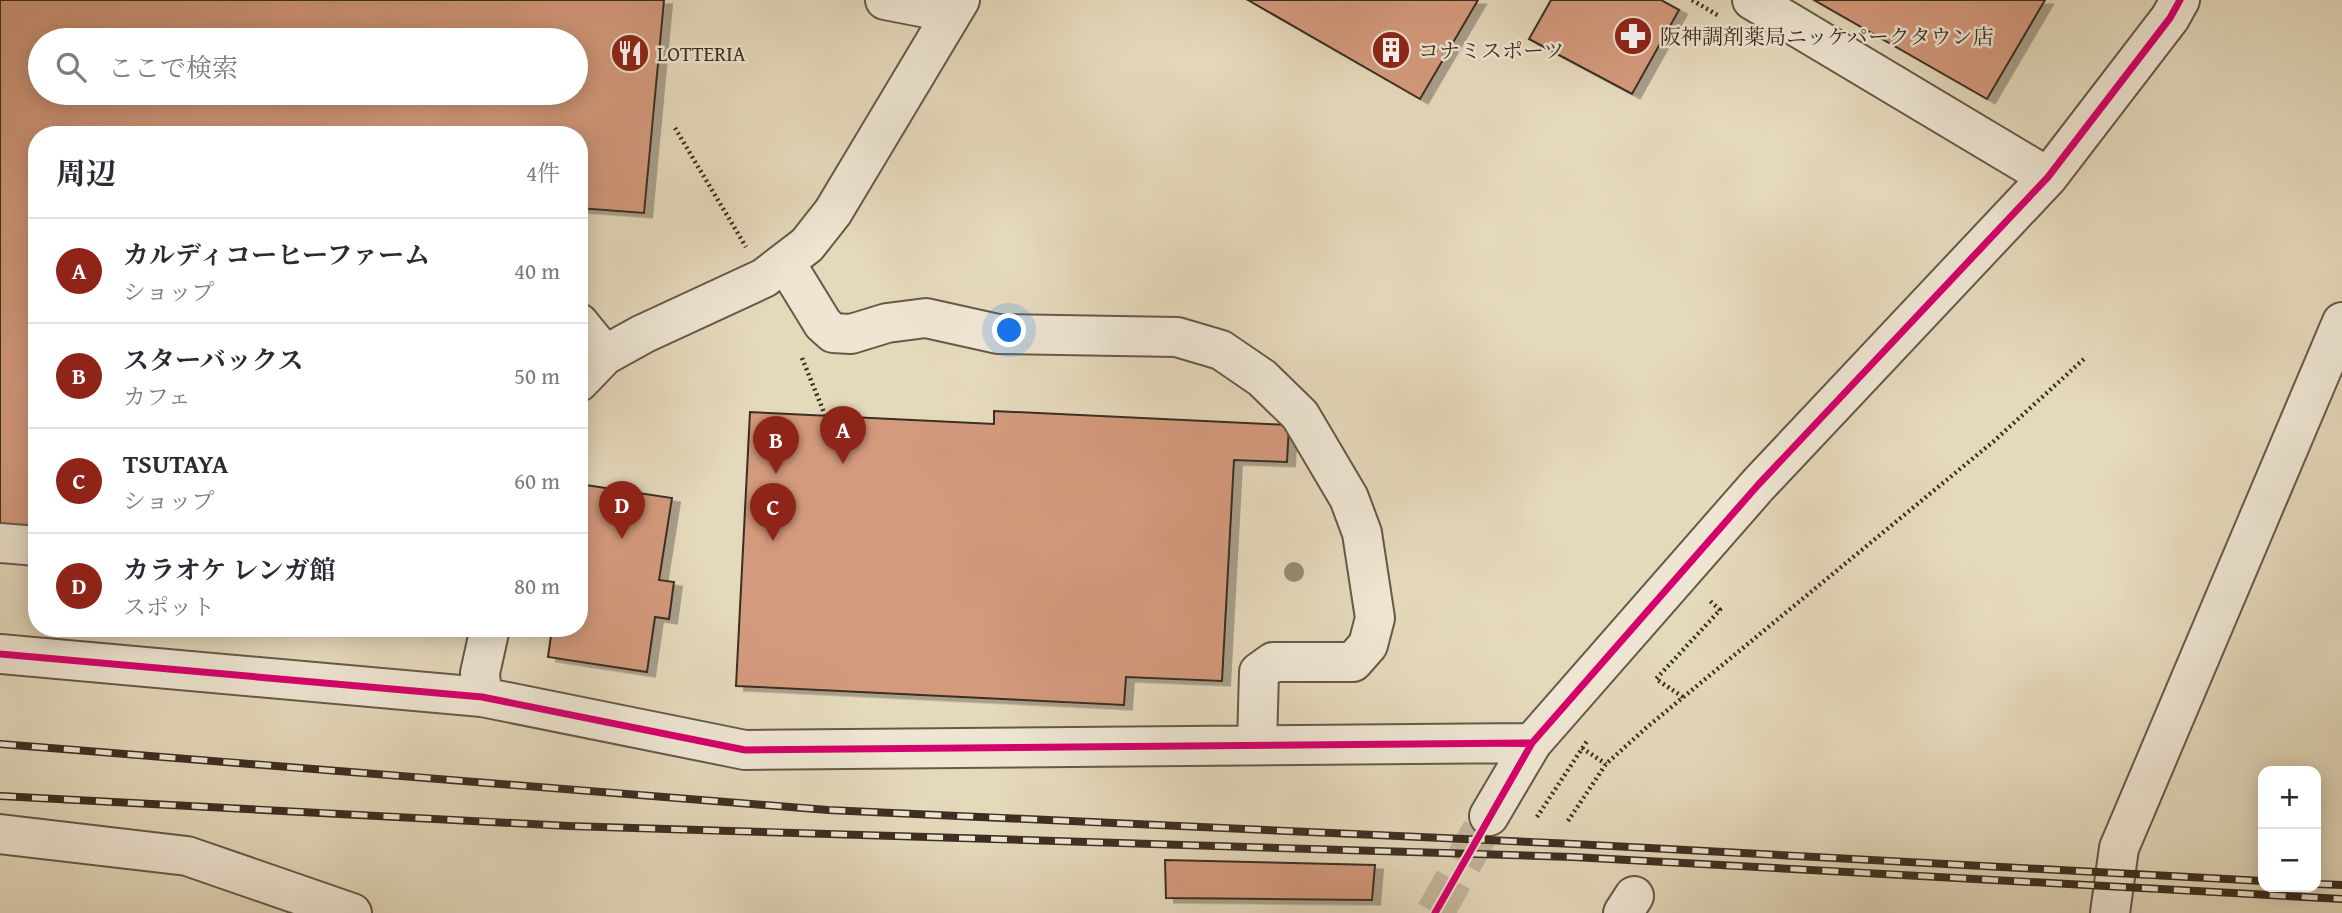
<!DOCTYPE html>
<html lang="ja">
<head>
<meta charset="utf-8">
<style>
	:root { --surface:#fff; --page:#f2f2f3; --text:#2b2b33; --muted:#7c7c81; --line:#e1e1e2; --accent:#8f2418 }
	body { margin:0; font-family:"Gentium Book Plus","Noto Serif JP",serif; background:var(--page); color:var(--text) }
	.controls { position:absolute; right:21px; bottom:21px; display:grid; overflow:hidden; border-radius:14px; box-shadow:0 4px 18px #0003 }
	.controls button { width:63px; height:63px; display:grid; place-items:center; padding:0; border:0; border-bottom:2px solid var(--line); background:var(--surface); color:var(--text); font:35px sans-serif }
	.you { position:absolute; left:1010px; top:331px; width:24px; height:24px; margin:-18px; border:5px solid #fff; border-radius:50%; background:#1a73e8; box-shadow:0 0 0 10px #1a73e833 }
	.badge { display:grid; place-items:center; width:46px; height:46px; border-radius:50%; background:var(--accent); color:#fff; font-size:23px; font-weight:700 }
	.pin { position:absolute; translate:-50% -58px; filter:drop-shadow(0 2px 4px #0008) }
	.pin::after { content:''; position:absolute; top:37px; width:24px; height:21px; background:inherit; clip-path:polygon(0 0,100% 0,50% 100%) }
	.list { margin:0; padding:0; list-style:none }
	h2 { display:flex; justify-content:space-between; align-items:center; height:91px; margin:0; padding:0 28px; font-size:30px }
	h2 small { font-size:23px; font-weight:400; color:var(--muted) }
	.list li { display:grid; grid-template-columns:46px 1fr auto; gap:21px; align-items:center; box-sizing:border-box; height:105px; padding:0 28px; border-top:2px solid var(--line) }
	.list b { display:block; font-size:26px; white-space:nowrap }
	.list p { margin:0; font-size:23px; white-space:nowrap; color:var(--muted) }
	.list em { font-size:23px; font-style:normal; color:var(--muted) }
	.icon { flex:none; width:38px; height:38px; fill:none; stroke:currentColor; stroke-width:2; stroke-linecap:round; stroke-linejoin:round }
	.map { position:relative; flex:none; width:2342px; height:913px; overflow:hidden }
	.search { position:absolute; background:var(--surface); box-shadow:0 4px 18px #0003; left:28px; top:28px; width:560px; height:77px; display:flex; align-items:center; gap:18px; box-sizing:border-box; padding:0 24px; border-radius:38px; color:var(--muted); font-size:26px }
	.panel { position:absolute; background:var(--surface); box-shadow:0 4px 18px #0003; left:28px; top:126px; width:560px; height:511px; border-radius:28px }
	.map>svg:first-child { display:block }
	.building { fill:#d49a7d; stroke:#3b2e21; stroke-width:2; fill-rule:evenodd; filter:url(#shadow) }
	.lines { fill:none; stroke-linecap:round; stroke-linejoin:round }
	.minor-tunnel { stroke:#c3b79d; stroke-width:38; stroke-dasharray:38 19; stroke-linecap:butt }
	.minor-casing { stroke:#665948; stroke-width:42 }
	.path { stroke:#3b2e21; stroke-width:4.5; stroke-dasharray:2 3.5; stroke-linecap:butt }
	.minor { stroke:#eee6d3; stroke-width:38 }
	.rail-casing { stroke:#3b2e21; stroke-width:8 }
	.rail { stroke:#eee6d3; stroke-width:5; stroke-dasharray:16; stroke-linecap:butt }
	.cycleway-casing { stroke:#eee6d3; stroke-width:11 }
	.cycleway { stroke:#d6006c; stroke-width:7 }
	.tree { fill:#958b73 }
	.labels { text-anchor:middle; dominant-baseline:central; stroke-width:5; stroke-linejoin:round; paint-order:stroke }
	.poi-label { font-size:21px; fill:#3b2e21; stroke:#eee6d3; text-anchor:start }
</style>
</head>
<body>
<div class="map">
<svg width="2342" height="913" viewBox="0 0 2342 913">
	<defs>
		<filter id="shadow"><feDropShadow dx="8" dy="4.5" stdDeviation="0" flood-color="#0004"/></filter>
	</defs>
	<rect width="100%" height="100%" fill="#e5d9bc"/>
	<filter id="stains"><feTurbulence type="fractalNoise" baseFrequency=".00286" numOctaves="4"/><feColorMatrix values="0 0 0 0 .2 0 0 0 0 .09 0 0 0 0 .02 0 0 0 .5 -.17"/></filter>
	<radialGradient id="worn" r=".72"><stop offset=".6" stop-color="#630" stop-opacity="0"/><stop offset="1" stop-color="#630" stop-opacity=".3"/></radialGradient>
	<!-- building -->
	<path class="building" d="M0,0H664L644,213L579,208V135H37V531L0,527ZM40,40H576V93H40Z
		M1248,0H1478L1420,99Z
		M1551,0H1661L1679,10L1632,94L1529,39Z
		M1814,0H2045L1987,99Z
		M994,411L1289,425L1287,462L1234,460L1222,681L1126,677L1124,705L736,686L750,412L994,424Z
		M579,484L672,498L659,580L674,582L669,619L655,617L647,672L548,657L552,628H579Z
		M1165,860L1375,865L1372,900L1166,898Z"/>
	<g class="lines">
		<!-- minor-tunnel -->
		<path class="minor-tunnel" d="M1435,913L1489,816"/>
		<!-- minor casing -->
		<g class="minor-casing">
			<path id="minor" d="M885,0L952,13
				M1752,0L2048,177
				M785,262L823,324L833,333L851,334L887,323L926,318L998,334L1177,337L1221,350L1262,378L1300,415L1349,498L1362,533L1375,618L1368,645L1353,662H1273L1259,672L1257,745
				M579,323L605,355
				M579,382L605,355L643,334L764,278L807,245L833,212L960,0
				M0,543L37,546
				M0,654L482,697L745,750L1532,743
				M482,697L480,673L490,628
				M1489,816L1532,743L1758,485L2048,177L2170,18L2180,0
				M0,834L187,856L352,913
				M1623,913L1634,896
				M2110,913L2119,848L2342,322"/>
		</g>
		<!-- path -->
		<path class="path" d="M1692,0L1719,16
			M675,128L746,247
			M802,358L825,415
			M1683,697L1656,679L1720,610L1709,600
			M1582,748L1606,764
			M1537,817L1587,741
			M1568,821L1606,764L1646,728L1994,441L2085,358"/>
		<!-- minor -->
		<use href="#minor" class="minor"/>
		<!-- rail casing -->
		<g class="rail-casing">
			<path id="rail" d="M0,744L828,810L1574,844L2263,881
				M0,796L569,826L1573,857L2342,899
				M2316,884L2342,885"/>
		</g>
		<!-- rail -->
		<use href="#rail" class="rail"/>
		<!-- cycleway casing -->
		<g class="cycleway-casing">
			<path id="cycleway" d="M0,654L482,697L745,750L1532,743
				M1435,913L1532,743L1758,485L2048,177L2170,18L2180,0"/>
		</g>
		<!-- cycleway -->
		<use href="#cycleway" class="cycleway"/>
	</g>
	<!-- trees -->
	<circle class="tree" cx="1294" cy="572" r="10"/>
	<!-- icons -->
	<defs>
		<g id="pharmacy-disc" transform="scale(2.0125)"><circle r="9.5" fill="#8f2418" stroke="#eee6d3"/><path d="M-2-6h4v4h4v4h-4v4h-4v-4h-4v-4h4Z" fill="#fff"/></g>
		<g id="building-disc" transform="scale(2.0125)"><circle r="9.5" fill="#8f2418" stroke="#eee6d3"/><path d="M-4-6H4V6H1V3H-1V6H-4ZM-2.5-4.3h1.7v1.8h-1.7ZM.8-4.3h1.7v1.8H.8ZM-2.5-1h1.7V.8h-1.7ZM.8-1h1.7V.8H.8Z" fill="#fff"/></g>
		<g id="restaurant-disc" transform="scale(2.0125)"><circle r="9.5" fill="#8f2418" stroke="#eee6d3"/><path d="M-5-6h1v4h1v-4h1v4h1v-4h1v5L-1.5 .5V6h-2V.5L-5-1ZM5-6V6H3V1.5H1.5Q1.5-4 5-6Z" fill="#fff"/></g>
	</defs>
	<g fill-rule="evenodd">
		<use href="#pharmacy-disc" x="1633" y="36"/>
		<use href="#building-disc" x="1391" y="50"/>
		<use href="#restaurant-disc" x="630" y="53"/>
	</g>
	<g class="labels">
		<!-- poi labels -->
		<g class="poi-label">
			<text x="1660" y="36">阪神調剤薬局ニッケパークタウン店</text>
			<text x="1418" y="50">コナミスポーツ</text>
			<text x="657" y="53">LOTTERIA</text>
		</g>
	</g>
	<rect width="100%" height="100%" filter="url(#stains)"/>
	<rect width="100%" height="100%" fill="url(#worn)"/>
</svg>
<div class="controls">
<button>+</button>
<button>−</button>
</div>
<div class="you"></div>
<div class="pin badge" style="left:843px;top:464px">A</div>
<div class="pin badge" style="left:776px;top:474px">B</div>
<div class="pin badge" style="left:773px;top:541px">C</div>
<div class="pin badge" style="left:622px;top:539px">D</div>
<div class="search"><svg class="icon" aria-label="search" viewBox="0 0 24 24"><circle cx="10" cy="10" r="6"/><path d="M15 15l6 6"/></svg>ここで検索</div>
<section class="panel">
<h2>周辺<small>4件</small></h2>
<ul class="list">
<li><span class="badge">A</span><div><b>カルディコーヒーファーム</b><p>ショップ</p></div><em>40 m</em></li>
<li><span class="badge">B</span><div><b>スターバックス</b><p>カフェ</p></div><em>50 m</em></li>
<li><span class="badge">C</span><div><b>TSUTAYA</b><p>ショップ</p></div><em>60 m</em></li>
<li><span class="badge">D</span><div><b>カラオケ レンガ館</b><p>スポット</p></div><em>80 m</em></li>
</ul>
</section>
</div>
</body>
</html>
